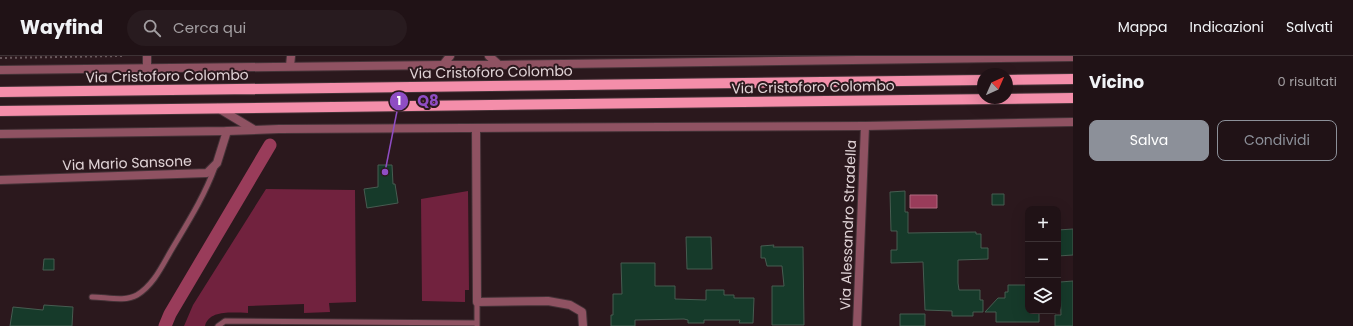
<!DOCTYPE html>
<html lang="it">
<head>
<meta charset="utf-8">
<style>
	:root { --surface:#201216; --page:#281b1f; --text:#f1f3f6; --muted:#a29ea1; --line:#3d3235; --accent:#8c9099 }
	body { margin:0; font-family:Poppins,sans-serif; background:var(--page); color:var(--text) }
	.controls { position:absolute; right:12px; bottom:12px; display:grid; overflow:hidden; border-radius:8px; box-shadow:0 4px 16px #0002 }
	.controls button { width:36px; height:36px; display:grid; place-items:center; padding:0; border:0; border-bottom:1px solid var(--line); background:var(--surface); color:var(--text); font:20px sans-serif }
	.compass { position:absolute; left:977px; top:12px; width:36px; height:36px; border-radius:50%; background:var(--surface); box-shadow:0 4px 16px #0002; rotate:45deg }
	.list { margin:0; padding:0; list-style:none }
	h2 { display:flex; justify-content:space-between; align-items:center; height:52px; margin:0; padding:0 16px; font-size:17px }
	h2 small { font-size:13px; font-weight:400; color:var(--muted) }
	.actions { display:flex; gap:8px; padding:12px 16px }
	.actions a { flex:1; padding:9px 0; border:1px solid var(--accent); border-radius:8px; text-align:center; font-size:14px; color:var(--accent) }
	.actions .main { background:var(--accent); color:#fff }
	.icon { flex:none; width:22px; height:22px; fill:none; stroke:currentColor; stroke-width:2; stroke-linecap:round; stroke-linejoin:round }
	.map { position:relative; flex:none; width:1073px; height:270px; overflow:hidden }
	header { display:flex; align-items:center; gap:24px; box-sizing:border-box; height:56px; padding:0 20px; background:var(--surface); border-bottom:1px solid var(--line) }
	header strong { font-size:19px }
	nav { display:flex; gap:22px; margin-inline-start:auto; font-size:14px }
	.search { width:280px; height:36px; background:var(--page); display:flex; align-items:center; gap:10px; box-sizing:border-box; padding:0 14px; border-radius:22px; color:var(--muted); font-size:15px }
	main { display:flex }
	aside { flex:1; background:var(--surface) }
	.map>svg:first-child { display:block }
	.green { fill:#71223e }
	.water { fill:#993c5a; stroke:#ae697f }
	.lines { fill:none; stroke-linecap:round; stroke-linejoin:round }
	.canal { stroke:#993c5a; stroke-width:13 }
	.building { fill:#163a2a; stroke:#475c51 }
	.service-casing { stroke:#443237; stroke-width:7 }
	.minor-casing { stroke:#443237; stroke-width:10 }
	.tertiary-casing { stroke:#443237; stroke-width:10 }
	.primary-casing { stroke:#443237; stroke-width:12 }
	.path { stroke:#68575b; stroke-width:2; stroke-dasharray:2 3; stroke-linecap:butt }
	.service { stroke:#8f5262; stroke-width:5 }
	.minor { stroke:#8f5262; stroke-width:8 }
	.tertiary { stroke:#8f5262; stroke-width:8 }
	.primary { stroke:#f48eaa; stroke-width:10 }
	.labels { text-anchor:middle; dominant-baseline:central; stroke-width:4; stroke-linejoin:round; paint-order:stroke }
	.street-label { font-size:14px; fill:#e0d3d6; stroke:#2b181d }
	.leader { fill:none; stroke:#8f4dc4; stroke-width:1.5 }
	.callout-dot { fill:#8f4dc4; stroke:#2b181d; stroke-width:1.5 }
	.mark-label { font-size:12px; text-anchor:middle; font-weight:bold; fill:#fff }
	.callout-label { font-size:15px; text-anchor:middle; font-weight:bold; fill:#8f4dc4; stroke:#2b181d; stroke-width:4; stroke-linejoin:round; paint-order:stroke }
</style>
</head>
<body>
<header>
<strong>Wayfind</strong>
<div class="search"><svg class="icon" aria-label="search" viewBox="0 0 24 24"><circle cx="10" cy="10" r="6"/><path d="M15 15l6 6"/></svg>Cerca qui</div>
<nav><a>Mappa</a><a>Indicazioni</a><a>Salvati</a></nav>
</header>
<main>
<div class="map">
<svg width="1073" height="270" viewBox="0 0 1073 270">
	<rect width="100%" height="100%" fill="#2b181d"/>
	<!-- green -->
	<path class="green" d="M266,133L355,134L356,246L329,247L330,256L304,257V248L248,250V257C235,257 209,253 205,270H184L193,249Z
		M468,135L469,234H465V246L422,245L421,143Z"/>
	<!-- water -->
	<path class="water" d="M910,139H937V152H910Z"/>
	<g class="lines">
		<!-- canal -->
		<path class="canal" d="M165,270L170,258L270,89"/>
	</g>
	<!-- building -->
	<path class="building" d="M378,109H392L393,128H395L398,147L367,152L364,133L378,131Z
		M905,135V156H908V177L976,176V178H981V192H988V203L958,204V227L959,234H980V244H983V256H973V260H952V255L925,254L923,206L891,207V194H897V175H891L890,136Z
		M992,138H1004V149H992Z
		M1073,173V199L1058,200V174Z
		M686,181H711L712,213H687Z
		M774,189L773,191H803L804,269H772V230H784L782,210H767L765,202H761V190Z
		M44,203H54V214H43Z
		M621,207H655V230H675V243L706,244V234H724V239H734V242H754L753,267H739L740,264H704V267H688V264L684,263L635,264V270H611V259H613V238H622Z
		M1073,225V270H1055V259H1061L1060,226Z
		M1008,229H1028V255H1039V266H996V256H985L998,242H1005V236H1008Z
		M44,249L73,251L72,270H10L13,251L43,254Z
		M900,258H925V270H900Z"/>
	<g class="lines">
		<!-- service casing -->
		<g class="service-casing">
			<path id="service" d="M92,241C106,241 125,246 137,239C154,229 163,208 172,193C188,166 204,141 215,111
				M477,246V269
				M218,270L225,265L477,267"/>
		</g>
		<!-- minor casing -->
		<g class="minor-casing">
			<path id="minor" d="M147,0V13
				M489,0L499,9
				M443,9L450,0
				M290,10L291,0
				M218,52L253,73
				M476,72L477,246L548,245L570,249L582,256L583,270
				M0,124L207,117L217,107L227,75
				M857,270L865,70"/>
		</g>
		<!-- tertiary casing -->
		<g class="tertiary-casing">
			<path id="tertiary" d="M0,14L443,9H499L1073,1
				M0,78L227,75L279,73L865,70L1073,66"/>
		</g>
		<!-- primary casing -->
		<g class="primary-casing">
			<path id="primary" d="M1007,24L1073,23
				M0,36L983,24
				M0,55L1073,42"/>
		</g>
		<!-- path -->
		<path class="path" d="M0,2L122,0"/>
		<!-- service -->
		<use href="#service" class="service"/>
		<!-- minor -->
		<use href="#minor" class="minor"/>
		<!-- tertiary -->
		<use href="#tertiary" class="tertiary"/>
		<!-- primary -->
		<use href="#primary" class="primary"/>
	</g>
	<g class="labels">
		<!-- street labels -->
		<g class="street-label">
			<text transform="translate(491 16) rotate(-1)">Via Cristoforo Colombo</text>
			<text transform="translate(167 20) rotate(-1)">Via Cristoforo Colombo</text>
			<text transform="translate(813 31) rotate(-1)">Via Cristoforo Colombo</text>
			<text transform="translate(127 107) rotate(-2)">Via Mario Sansone</text>
			<text transform="translate(848 169) rotate(-88)">Via Alessandro Stradella</text>
		</g>
	</g>
	<!-- callouts -->
	<path class="leader" d="M385 116L399 45"/>
	<g class="callout-dot">
		<circle cx="385" cy="116" r="4"/>
		<circle cx="399" cy="45" r="10"/>
	</g>
	<g class="mark-label">
		<text x="399" y="49">1</text>
	</g>
	<g class="callout-label">
		<text x="428" y="50">Q8</text>
	</g>
</svg>
<div class="controls">
<button>+</button>
<button>−</button>
<button><svg class="icon" aria-label="layers" viewBox="0 0 24 24"><path d="M12 4l9 5-9 5-9-5zM3 14l9 5 9-5"/></svg></button>
</div>
<svg class="compass" viewBox="-18 -18 36 36"><path d="M0-13l5 13h-10z" fill="#e53935"/><path d="M0 13l5-13h-10z" fill="#a29ea1"/></svg>
</div>
<aside>
<h2>Vicino<small>0 risultati</small></h2>
<ul class="list">
</ul>
<div class="actions"><a class="main">Salva</a><a>Condividi</a></div>
</aside>
</main>
</body>
</html>
